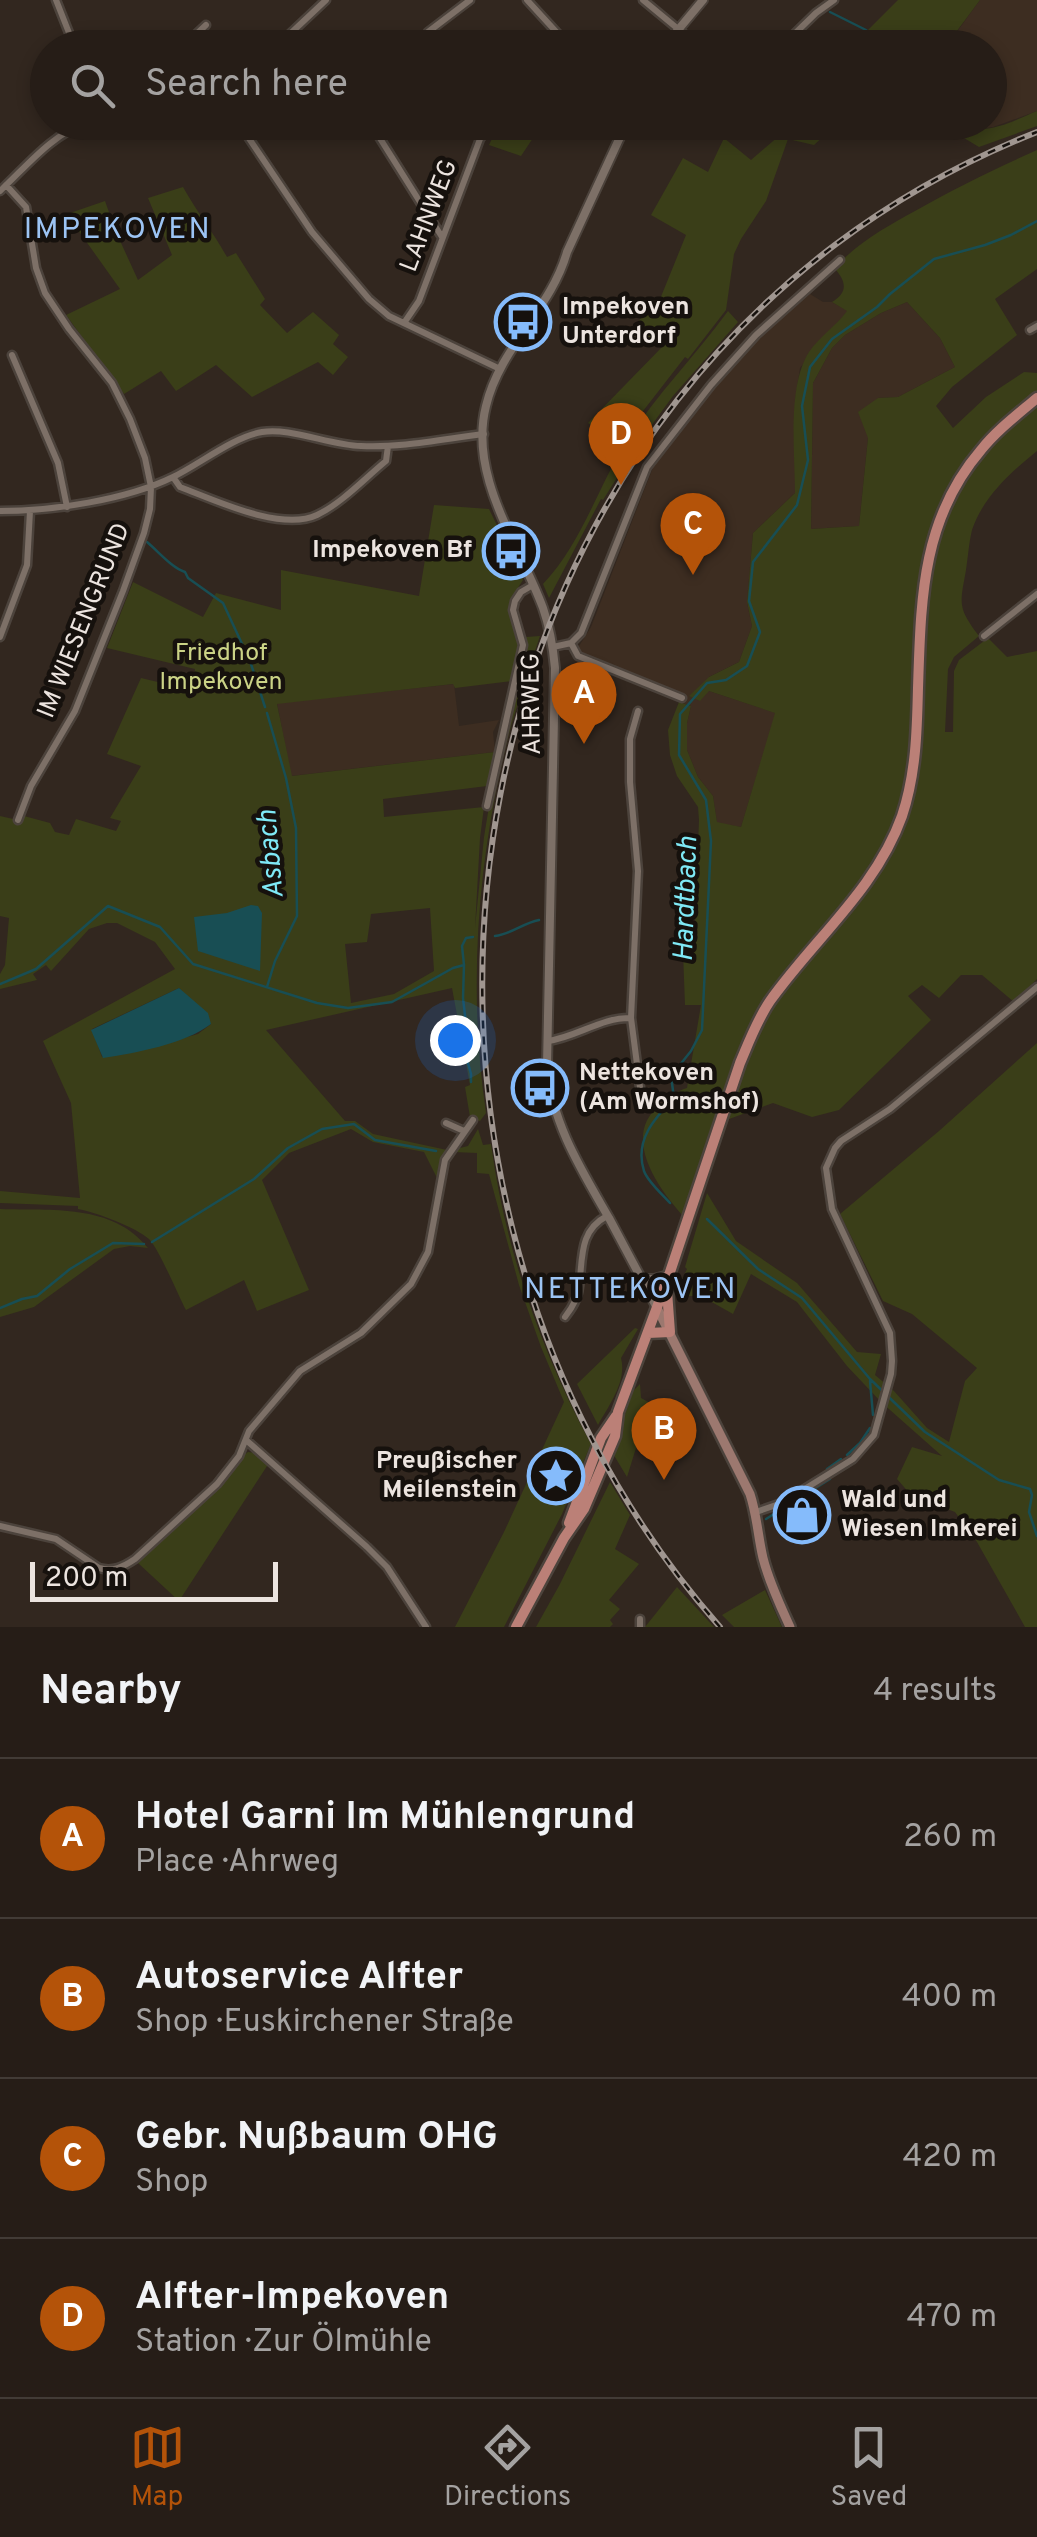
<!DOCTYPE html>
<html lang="en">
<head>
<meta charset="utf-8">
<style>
	:root { --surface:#261d17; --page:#2e2620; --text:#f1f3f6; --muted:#a4a2a1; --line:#423b36; --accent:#b45309 }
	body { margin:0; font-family:Overpass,sans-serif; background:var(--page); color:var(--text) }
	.scale { position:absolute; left:30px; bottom:25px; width:248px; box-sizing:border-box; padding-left:10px; border:5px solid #ece4df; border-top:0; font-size:28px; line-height:35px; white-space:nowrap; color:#ece4df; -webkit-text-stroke:8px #16110d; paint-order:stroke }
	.you { position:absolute; left:455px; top:1040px; width:35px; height:35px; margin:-25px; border:8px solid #fff; border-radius:50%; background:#1a73e8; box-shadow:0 0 0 15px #1a73e833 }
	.badge { display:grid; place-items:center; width:65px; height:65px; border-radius:50%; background:var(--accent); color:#fff; font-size:32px; font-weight:700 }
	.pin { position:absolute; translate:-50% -82px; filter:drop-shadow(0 2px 5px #0008) }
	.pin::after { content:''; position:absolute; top:52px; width:35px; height:30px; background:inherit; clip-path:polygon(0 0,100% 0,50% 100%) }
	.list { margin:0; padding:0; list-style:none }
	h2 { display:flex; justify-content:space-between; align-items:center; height:130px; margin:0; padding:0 40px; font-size:42px }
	h2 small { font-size:32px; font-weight:400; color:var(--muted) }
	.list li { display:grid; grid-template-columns:65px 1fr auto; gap:30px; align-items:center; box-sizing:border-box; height:160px; padding:0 40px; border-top:2px solid var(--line) }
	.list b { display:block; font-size:38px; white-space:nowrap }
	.list p { margin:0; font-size:32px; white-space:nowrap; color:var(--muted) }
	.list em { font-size:32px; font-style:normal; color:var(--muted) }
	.icon { flex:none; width:55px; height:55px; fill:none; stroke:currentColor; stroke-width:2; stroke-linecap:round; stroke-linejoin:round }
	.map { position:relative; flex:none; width:1037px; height:1627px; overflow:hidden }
	.search { position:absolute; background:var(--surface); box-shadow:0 5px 15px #0003; left:30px; right:30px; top:30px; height:110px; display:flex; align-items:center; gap:25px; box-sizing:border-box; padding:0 35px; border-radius:55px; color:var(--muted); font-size:38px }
	.sheet { height:770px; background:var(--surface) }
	nav { display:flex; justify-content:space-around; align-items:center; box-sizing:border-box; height:140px; border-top:2px solid var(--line); background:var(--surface); font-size:28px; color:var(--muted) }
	nav a { display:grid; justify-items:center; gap:5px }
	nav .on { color:var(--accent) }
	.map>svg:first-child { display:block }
	.built { fill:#3d2d21 }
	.green { fill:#3a3e18; fill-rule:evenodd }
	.water { fill:#184e54 }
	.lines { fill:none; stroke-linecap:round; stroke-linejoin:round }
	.stream { stroke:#184e54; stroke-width:2.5 }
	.minor-casing { stroke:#4c433c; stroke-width:11 }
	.tertiary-casing { stroke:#4c433c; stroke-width:12 }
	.secondary-casing { stroke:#4c433c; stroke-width:14 }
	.primary-casing { stroke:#4c433c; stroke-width:15 }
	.minor { stroke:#7d7067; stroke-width:6 }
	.tertiary { stroke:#7d7067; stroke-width:8 }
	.secondary { stroke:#9c786f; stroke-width:9 }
	.primary { stroke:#bb8077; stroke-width:10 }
	.rail-casing { stroke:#a09690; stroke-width:6 }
	.rail { stroke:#16110d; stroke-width:2.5; stroke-dasharray:8; stroke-linecap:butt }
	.labels { text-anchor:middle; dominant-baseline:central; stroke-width:9; stroke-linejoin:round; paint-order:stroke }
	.street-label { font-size:25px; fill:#ece4df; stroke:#16110d }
	.poi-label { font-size:25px; font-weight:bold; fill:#ece4df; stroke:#16110d; text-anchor:start }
	.park-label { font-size:25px; fill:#cbd386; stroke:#16110d }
	.water-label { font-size:28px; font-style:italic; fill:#7fe9f6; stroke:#16110d }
	.quarter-label { font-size:30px; letter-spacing:2.5px; fill:#9cc4f4; stroke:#16110d }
</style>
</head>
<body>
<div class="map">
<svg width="1037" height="1627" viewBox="0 0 1037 1627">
	<rect width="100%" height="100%" fill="#32271f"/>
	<!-- built -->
	<path class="built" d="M980,0H1037V111L993,127L979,129L953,123L990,122V48H945Z
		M810,294L823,302H832L848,311L800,368L795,401V493L753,533L747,602L752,626L739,662L709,677V691L776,713L741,827L717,823L713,796L698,777L687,750V723L691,706L679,702V697L578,656L576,651L591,627L654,465L711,391L757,340Z
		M907,302L940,338L955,367L898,397L878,398L868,438L859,526L811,529L813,383L832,348L845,335L881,313Z
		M454,684L459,726L499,720L493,732L495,752L291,776L277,703Z"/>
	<!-- green -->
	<path class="green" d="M898,0H980L945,47H851Z
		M1037,111V126L979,147L939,123C953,122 966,128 981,129C999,129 1020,118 1037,111Z
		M500,122H543V123L521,156L489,145Z
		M782,123H838L814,145L788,139L766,201L741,239L734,254L726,310L688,359L685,357L619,442L588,423L664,345L635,329L647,305L656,309L686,235L651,215L683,158L708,172L724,138L751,160L786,130Z
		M1037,150V269L995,299L1017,335L952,387L936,406L953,428L986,397L1024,372L1037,373V451C1011,472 983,497 972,530C969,542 968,557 966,570C960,604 957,607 979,636L954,657L948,669L945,732H953L954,671L959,660L988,638L1007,657L1037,651V979L1014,1002L982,975H961L939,998L922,985L908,996L931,1020L839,1110L812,1117L773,1103L721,1122L688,1221C661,1193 619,1137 660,1105C669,1098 676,1091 687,1088L701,1005H685L683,952L694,953L699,820L698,807L677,776L670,755L668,730L679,702L691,706L687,723V750L698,777L713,796L717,822L741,827L775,713L709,691L700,701L689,696L709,677L739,662L752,626L747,602L753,533L795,493C795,453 787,386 809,352C819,337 836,326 847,311L832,302C847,293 847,283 836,270L837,266C858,242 888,226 915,211C955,188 995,169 1037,150ZM907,302L940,338L955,367L898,397L878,398L858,412L868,438L859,526L811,529L813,383L832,348L845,335L881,313Z
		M183,187C197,212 213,232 227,257L236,253L265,299L260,305L287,333L313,312L339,335L333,344L348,357L333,375L318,362L252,397L216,365L176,391L161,371L124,394L66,315L120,289L68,216L71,215L70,213L105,201L116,232L138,280L172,255L148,198Z
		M728,311L738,322L673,396L640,441L603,500L601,499L549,598L543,584C582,543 598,486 628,439C657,394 696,355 728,311Z
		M434,505L489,509L522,576L523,580L510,600L509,612L521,645L511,681L455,688L453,684L277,704L292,776L495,752L487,786L383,799L384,817L484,807L480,838L475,928L484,837L492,788L527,652L526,637L540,636C528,672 515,709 506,746C477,865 468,991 486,1113L480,1121L470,1117L465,1087L470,1085L452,988L266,1030L345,1121H355L373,1134L447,1150L437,1178L424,1152L373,1142L351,1129L289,1153L262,1180L309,1290L257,1311L244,1280L186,1310C178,1295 159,1249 149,1239C137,1228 96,1212 78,1209V1206L0,1203V1191L80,1198L71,1103L43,1041L175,969L155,942L117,923H107L89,929L51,971L46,965L33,974L37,980L0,989V974L5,965L9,918L0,916V816L22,821L24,816L50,823L55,832L69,835L76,819L116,831L121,821L110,818L141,766L107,754L141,678L191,690L195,669L107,648L133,582L203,617L216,593L281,610V570L419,596ZM430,908L434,971L394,994L351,1003L345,944L367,942L371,914ZM179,988L211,1024L198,1034L124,1054L102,1057L92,1029Z
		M1037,1043V1627H1025L977,1542L955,1512L911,1495L897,1479L912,1447L942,1456L881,1402L847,1366L797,1302L751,1274L733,1314L701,1296H684L675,1294L687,1269L685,1267L707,1193L736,1241L797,1283L857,1352L881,1354L875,1375L894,1391L927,1428L949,1442L965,1381L977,1368L912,1314L883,1301L840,1214L939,1131Z
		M478,1129L483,1145L491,1144C505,1249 541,1351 591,1444L562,1514L504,1627H455L504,1532L564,1402L541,1347L519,1285L489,1174L477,1173V1153L454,1152L460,1148L468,1146Z
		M0,1209C51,1211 112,1203 148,1248L130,1246L114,1249L34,1307L0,1317Z
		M635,1328L638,1329L621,1358C627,1381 610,1404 598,1425L577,1384Z
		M640,1384L641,1398L650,1403L627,1477L612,1452L633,1391Z
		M248,1452L256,1453L269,1463L179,1601L138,1563L217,1489L242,1456Z
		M610,1482L630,1515L615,1549L639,1564L609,1600L620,1609L610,1620L613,1624L610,1627H536L560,1584Z
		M677,1587L714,1627H645Z
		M765,1590L782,1627H734L722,1615Z"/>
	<!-- water -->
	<path class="water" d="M251,905L258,906L262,913L260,971L198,951L194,917L227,913Z
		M179,988L208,1013L211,1024C185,1044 135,1053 103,1058L91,1030Z"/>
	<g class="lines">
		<!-- stream -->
		<path class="stream" d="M830,12L866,30L877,43L887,48
			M147,542C159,552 171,567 185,572L188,578L223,603L250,661L265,707
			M495,936C512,934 523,923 539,920
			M464,965L463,998L466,1024V1056L471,1074V1082
			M0,984L36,969L108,906L160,927L193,964L317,1003L348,1008L392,1002L453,968L464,965L462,946L466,938L473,937
			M267,987L275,961L297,916L296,828L286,778L267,713
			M670,1203C662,1194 648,1182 644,1171C634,1140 655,1118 674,1098L671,1076L691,1051L702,1030L711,841L706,800L679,755L680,714L707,683L726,680L747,666L760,632L749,601L753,562L797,505L808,460L802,406L810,367L832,339L877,307L890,294L934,259L985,245L1011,235L1037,221
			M707,1219L758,1269L802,1298L870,1379L925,1432L999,1480L1030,1489L1032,1495L1029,1512L1037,1536
			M152,1242L254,1179L288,1148L322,1129L354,1124L375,1140L436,1151
			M0,1308L22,1299L37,1296L70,1269L113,1243L144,1244
			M870,1381L873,1415
			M847,1455L860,1443L870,1428
			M827,1469L841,1459
			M766,1519L830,1479"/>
		<!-- minor casing -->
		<g class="minor-casing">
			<path id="minor" d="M56,0L75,48
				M527,0L560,36V48
				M643,0L701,48
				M187,48L191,39L206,25
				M275,48L326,0
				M417,48L428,32L470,0
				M780,48L816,13L834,0
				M238,122L312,232L369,299L389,316L500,369
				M374,122L376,132L442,237
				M6,185L26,207L36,268L45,293L69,329L112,383L130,419L145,458L151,487L150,509L144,533L123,591L75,711L31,786L18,820
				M0,191C28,165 50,136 87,122
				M404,323L419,301L480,139L493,122
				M1030,330L1037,326
				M12,355L58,463L67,507
				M173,477L180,487C215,500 281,532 317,515C342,503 364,479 386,461L388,446
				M0,511C52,511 126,500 173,477C200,464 233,437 262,432C289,427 330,445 361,446C401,448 443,439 484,434
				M984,636L1037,594
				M0,637L27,565L30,511
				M571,643L578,656L682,698
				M553,647L571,643L581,633L647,467L711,385L756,335L840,260
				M638,711L630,739V782L638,871L631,1018L641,1095
				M487,806L523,645L513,610L515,601L521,592L533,585
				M548,1041C577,1037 602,1017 631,1018
				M446,1123L464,1131
				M565,1317C572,1308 578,1299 579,1287C583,1260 578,1231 607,1216
				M246,1440L367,1547L387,1567L426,1627
				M756,1512L782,1503L853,1459L874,1435L891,1374L892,1361L890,1333L832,1209L826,1168L835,1148L841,1141L890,1109L1037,987
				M0,1526L56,1539L99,1568C113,1572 123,1567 135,1559L217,1484L239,1456L249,1431L300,1371L361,1333L411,1284L428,1252L445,1160L473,1120
				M640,1627V1619"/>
		</g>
		<!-- tertiary casing -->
		<g class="tertiary-casing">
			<path id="tertiary" d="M663,48L703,0
				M627,122L567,252C551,309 500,347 486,406C468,477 520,545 543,608C550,628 553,647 555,668L547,1066C551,1122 582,1171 609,1218C625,1248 641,1278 657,1308
				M642,1279H654L669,1275"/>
		</g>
		<!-- secondary casing -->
		<g class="secondary-casing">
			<path id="secondary" d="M657,1308L750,1494C757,1515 758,1537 763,1558C769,1582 780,1605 790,1627"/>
		</g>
		<!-- primary casing -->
		<g class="primary-casing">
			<path id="primary" d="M648,1333L670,1332L667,1291
				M569,1523L601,1438L616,1416
				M516,1627L564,1538L584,1509L615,1436L618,1412L669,1275L740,1063C749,1042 757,1020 770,1001C814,939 876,889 902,816C916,774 917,731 918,688C921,601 921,520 981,450C997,430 1017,415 1037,398"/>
		</g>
		<!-- minor -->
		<use href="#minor" class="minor"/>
		<!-- tertiary -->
		<use href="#tertiary" class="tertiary"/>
		<!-- secondary -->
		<use href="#secondary" class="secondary"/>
		<!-- primary -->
		<use href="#primary" class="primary"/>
		<!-- rail casing -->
		<g class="rail-casing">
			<path id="rail" d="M720,1627C311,1161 438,369 1037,132"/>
		</g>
		<!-- rail -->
		<use href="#rail" class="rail"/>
	</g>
	<!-- icons -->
	<defs>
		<g id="bus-ring" transform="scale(2.875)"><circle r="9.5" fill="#16110d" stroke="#85bbfb" stroke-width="1.5"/><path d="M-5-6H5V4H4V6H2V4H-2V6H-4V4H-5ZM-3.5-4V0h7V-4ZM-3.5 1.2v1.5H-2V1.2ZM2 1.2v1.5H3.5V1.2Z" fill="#85bbfb"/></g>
		<g id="sight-ring" transform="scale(2.875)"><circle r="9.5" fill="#16110d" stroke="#85bbfb" stroke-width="1.5"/><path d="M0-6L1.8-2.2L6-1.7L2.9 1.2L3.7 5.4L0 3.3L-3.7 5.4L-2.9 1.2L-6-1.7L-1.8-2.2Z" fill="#85bbfb"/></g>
		<g id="shop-ring" transform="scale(2.875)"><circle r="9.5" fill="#16110d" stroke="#85bbfb" stroke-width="1.5"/><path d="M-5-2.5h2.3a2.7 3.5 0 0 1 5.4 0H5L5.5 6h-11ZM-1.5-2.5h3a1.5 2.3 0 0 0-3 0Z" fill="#85bbfb"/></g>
	</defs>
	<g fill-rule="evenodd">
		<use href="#bus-ring" x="523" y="322"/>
		<use href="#bus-ring" x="511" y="551"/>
		<use href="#bus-ring" x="540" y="1088"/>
		<use href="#sight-ring" x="556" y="1476"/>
		<use href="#shop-ring" x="802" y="1515"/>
	</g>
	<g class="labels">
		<!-- street labels -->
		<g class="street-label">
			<text transform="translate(430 216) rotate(-69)">LAHNWEG</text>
			<text transform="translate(85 621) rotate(-68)">IM WIESENGRUND</text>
			<text transform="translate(533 704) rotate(-91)">AHRWEG</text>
		</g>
		<!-- poi labels -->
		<g class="poi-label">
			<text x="562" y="308">Impekoven<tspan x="562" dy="29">Unterdorf</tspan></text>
			<text x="472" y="551" text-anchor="end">Impekoven Bf</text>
			<text x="579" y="1074">Nettekoven<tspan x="579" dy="29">(Am Wormshof)</tspan></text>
			<text x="517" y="1462" text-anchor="end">Preußischer<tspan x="517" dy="29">Meilenstein</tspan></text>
			<text x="841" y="1501">Wald und<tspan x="841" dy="29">Wiesen Imkerei</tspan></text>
		</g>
		<!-- park labels -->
		<g class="park-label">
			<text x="221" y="654">Friedhof<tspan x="221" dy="29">Impekoven</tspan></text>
		</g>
		<!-- water labels -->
		<g class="water-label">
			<text transform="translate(272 854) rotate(-95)">Asbach</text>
			<text transform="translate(687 899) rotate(-88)">Hardtbach</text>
		</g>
		<!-- quarter labels -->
		<g class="quarter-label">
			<text x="118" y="230">IMPEKOVEN</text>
			<text x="631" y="1290">NETTEKOVEN</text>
		</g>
	</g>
</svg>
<div class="scale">200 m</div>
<div class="you"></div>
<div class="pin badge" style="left:584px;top:744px">A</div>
<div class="pin badge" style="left:664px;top:1480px">B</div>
<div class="pin badge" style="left:693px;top:575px">C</div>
<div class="pin badge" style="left:621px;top:485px">D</div>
<div class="search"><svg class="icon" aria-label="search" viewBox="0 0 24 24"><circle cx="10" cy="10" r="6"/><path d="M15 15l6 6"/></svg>Search here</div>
</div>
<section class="sheet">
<h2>Nearby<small>4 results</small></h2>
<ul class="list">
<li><span class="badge">A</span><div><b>Hotel Garni Im Mühlengrund</b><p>Place · Ahrweg</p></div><em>260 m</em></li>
<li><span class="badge">B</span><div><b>Autoservice Alfter</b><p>Shop · Euskirchener Straße</p></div><em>400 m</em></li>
<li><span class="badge">C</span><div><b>Gebr. Nußbaum OHG</b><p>Shop</p></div><em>420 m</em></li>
<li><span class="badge">D</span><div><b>Alfter-Impekoven</b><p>Station · Zur Ölmühle</p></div><em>470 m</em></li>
</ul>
</section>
<nav>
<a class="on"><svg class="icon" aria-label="map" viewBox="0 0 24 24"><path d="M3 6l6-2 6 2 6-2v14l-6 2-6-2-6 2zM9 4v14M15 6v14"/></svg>Map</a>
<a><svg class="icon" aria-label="directions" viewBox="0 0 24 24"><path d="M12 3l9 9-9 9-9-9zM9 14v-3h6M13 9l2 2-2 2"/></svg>Directions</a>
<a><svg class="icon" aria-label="saved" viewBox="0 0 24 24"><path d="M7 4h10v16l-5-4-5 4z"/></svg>Saved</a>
</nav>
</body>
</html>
